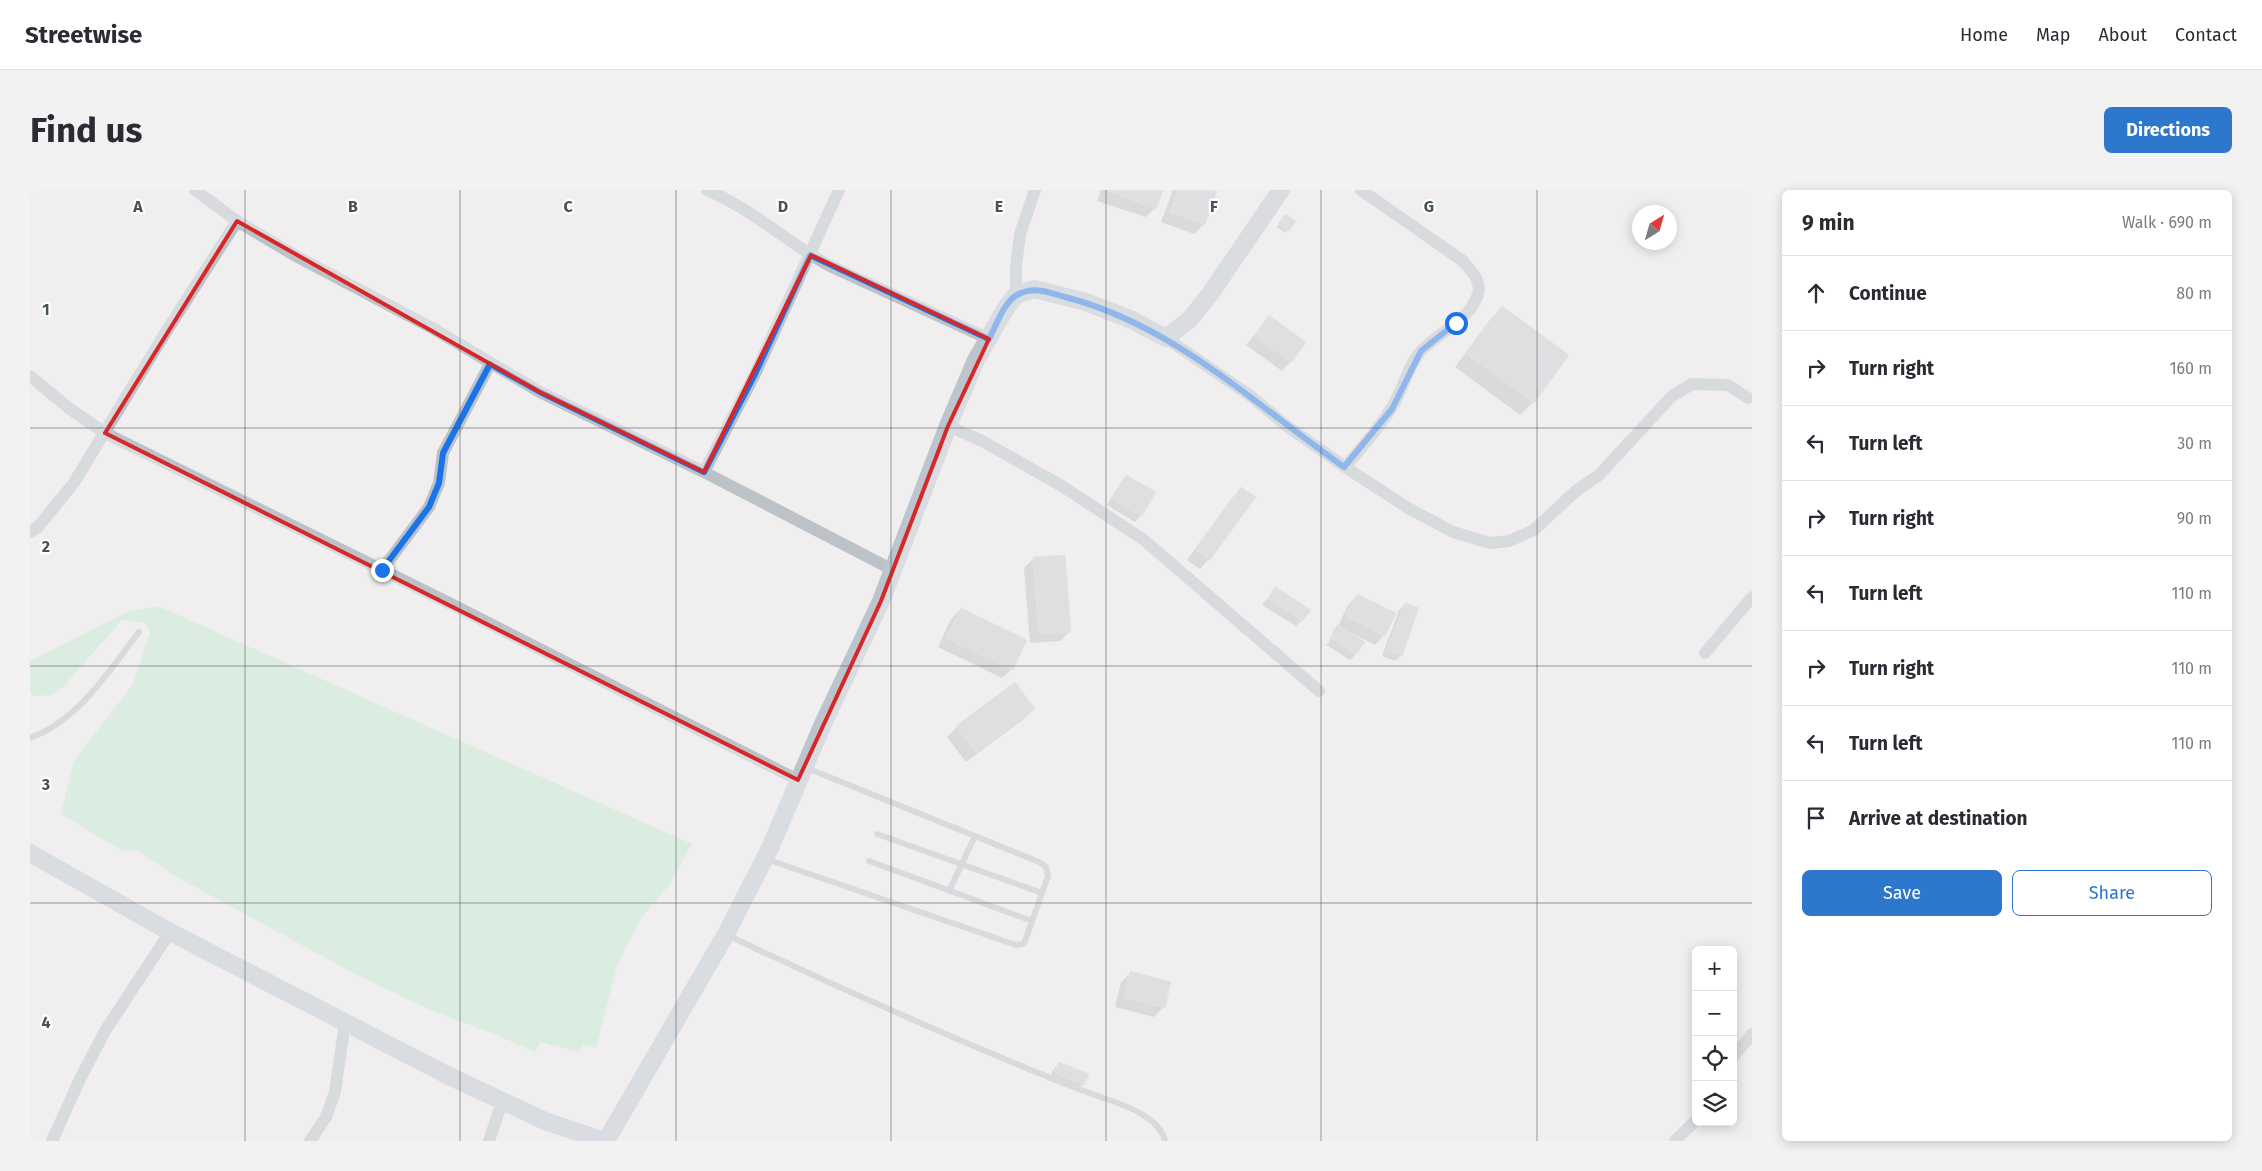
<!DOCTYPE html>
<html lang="en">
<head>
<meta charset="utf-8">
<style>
	:root { --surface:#fff; --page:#f2f2f3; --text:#2b2b33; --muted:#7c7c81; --line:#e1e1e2; --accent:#2d77cc }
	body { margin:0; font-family:"Fira Sans",sans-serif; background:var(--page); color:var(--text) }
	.controls { position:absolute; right:15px; bottom:15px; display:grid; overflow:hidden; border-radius:8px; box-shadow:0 2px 12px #0003 }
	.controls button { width:45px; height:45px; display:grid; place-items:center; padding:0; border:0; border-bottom:1px solid var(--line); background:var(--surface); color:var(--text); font:25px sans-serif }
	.compass { position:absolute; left:1602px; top:15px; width:45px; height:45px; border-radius:50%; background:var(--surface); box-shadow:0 2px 12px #0003; rotate:37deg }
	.stop { position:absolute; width:15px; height:15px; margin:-11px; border:4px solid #1a73e8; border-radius:50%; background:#fff }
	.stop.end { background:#1a73e8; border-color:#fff; box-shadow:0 1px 5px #0008 }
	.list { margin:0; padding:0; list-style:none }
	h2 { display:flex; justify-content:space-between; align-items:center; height:65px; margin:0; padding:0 20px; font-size:21px }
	h2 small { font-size:16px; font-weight:400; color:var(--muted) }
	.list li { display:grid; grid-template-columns:32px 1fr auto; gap:15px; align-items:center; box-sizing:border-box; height:75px; padding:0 20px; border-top:1px solid var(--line) }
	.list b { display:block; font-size:19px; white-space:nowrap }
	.list em { font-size:16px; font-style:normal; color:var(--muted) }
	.actions { display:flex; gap:10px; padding:15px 20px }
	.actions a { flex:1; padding:11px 0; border:1px solid var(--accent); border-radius:8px; text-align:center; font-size:18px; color:var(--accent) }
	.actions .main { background:var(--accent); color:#fff }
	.icon { flex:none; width:28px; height:28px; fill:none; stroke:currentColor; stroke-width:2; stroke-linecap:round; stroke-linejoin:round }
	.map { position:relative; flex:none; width:1722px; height:951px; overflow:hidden; border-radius:8px }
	header { display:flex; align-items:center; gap:30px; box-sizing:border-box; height:70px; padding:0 25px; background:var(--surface); border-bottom:1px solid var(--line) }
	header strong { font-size:24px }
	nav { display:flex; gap:28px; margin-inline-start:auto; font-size:18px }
	.intro { display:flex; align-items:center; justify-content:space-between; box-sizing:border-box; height:120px; padding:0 30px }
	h1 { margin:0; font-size:35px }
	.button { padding:12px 22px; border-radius:8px; background:var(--accent); color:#fff; font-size:18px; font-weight:700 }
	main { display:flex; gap:30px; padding:0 30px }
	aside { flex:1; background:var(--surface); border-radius:8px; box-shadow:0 2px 12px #0003 }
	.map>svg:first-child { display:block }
	.green { fill:#c1eacf }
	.shadow { fill:#0003 }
	.building { fill:#c9cbd0; stroke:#d3d5d9 }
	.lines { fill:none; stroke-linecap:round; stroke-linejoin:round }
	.lane { stroke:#bbc3c9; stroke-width:6 }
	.street { stroke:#bbc3c9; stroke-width:12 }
	.secondary { stroke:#bcc5ce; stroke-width:18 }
	.route { stroke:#1a73e8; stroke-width:6 }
	.marked { fill:none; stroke:#d62828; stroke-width:4; stroke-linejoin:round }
	.grid { fill:none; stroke:#485259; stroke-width:1; stroke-opacity:0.55 }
	.grid-label { font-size:16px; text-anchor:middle; font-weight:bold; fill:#485259; stroke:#fff; stroke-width:4.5; stroke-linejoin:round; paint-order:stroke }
</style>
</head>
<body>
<header>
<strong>Streetwise</strong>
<nav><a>Home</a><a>Map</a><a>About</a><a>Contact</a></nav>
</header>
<div class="intro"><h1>Find us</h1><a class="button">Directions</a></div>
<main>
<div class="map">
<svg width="1722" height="951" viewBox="0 0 1722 951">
	<rect width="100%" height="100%" fill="#f0eeee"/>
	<!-- green -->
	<path class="green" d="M128,416L662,654L640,694L611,728L588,773L566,858L553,855L549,862L511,852L505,862L471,847L394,817L325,784L145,686L105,659L94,662L31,624L44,571L103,494L120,442L116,433L92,430L33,497L22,505L4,506L0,502V471L97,422Z"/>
	<!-- shadow -->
	<path class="shadow" d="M1071,0H1131L1125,18L1116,27L1067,11Z
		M1143,0L1185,1L1174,34L1164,44L1131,32Z
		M1253,28L1258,40L1255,43L1247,37Z
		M1473,117L1537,165L1503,212L1490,225L1425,177L1460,130Z
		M1239,127L1261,171L1252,181L1216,155Z
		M1097,286L1124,303L1111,325L1105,332L1077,315L1091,292Z
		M1211,298L1179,369L1170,379L1157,370L1202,308Z
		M1004,368L1040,441L1030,451L1000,453L994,378Z
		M1245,399L1272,430L1266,436L1232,415Z
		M1328,405L1354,445L1345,455L1319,442L1326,464L1320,470L1295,454H1298L1304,442H1302L1308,436L1318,415Z
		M1375,414L1371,465L1365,471L1352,466L1369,420Z
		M931,419L982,479L972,488L908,457L921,429Z
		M985,494L1004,519L994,529L936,572L917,547L927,537Z
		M1101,783L1133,817L1124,827L1085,817L1091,792Z
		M1029,874L1053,894L1047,900L1019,889L1023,880Z"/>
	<!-- building -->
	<path class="building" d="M1076,0H1133L1126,19Z
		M1148,0L1187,1L1175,35L1140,22Z
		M1255,24L1266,31L1259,41L1248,34Z
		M1472,116L1539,165L1504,213L1437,164Z
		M1239,125L1276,152L1262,172L1224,146Z
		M1096,285L1126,302L1112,326L1082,309Z
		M1211,297L1226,307L1180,370L1166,360Z
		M1035,365L1041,442L1009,444L1003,367Z
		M1245,397L1281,420L1273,431L1238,409Z
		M1327,404L1366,423L1355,446L1316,426Z
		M1375,413L1389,418L1372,466L1357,460Z
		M931,418L997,450L983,480L916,448Z
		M1307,435L1335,452L1327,464L1300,448Z
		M985,492L1005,519L946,563L926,536Z
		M1100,781L1141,792L1135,818L1094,808Z
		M1029,872L1059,884L1054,895L1025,883Z"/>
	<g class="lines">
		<!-- lane -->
		<path class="lane" d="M0,548C48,531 79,481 109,442
			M847,644L1012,703
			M736,669L986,755L993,754L995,751L1018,686L1016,677L1009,672L777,578
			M839,671L1002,731
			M919,701L945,646
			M697,745C777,783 857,819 939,854C980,871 1022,890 1065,905C1087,913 1129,924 1135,951"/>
		<!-- street -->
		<path class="street" d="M165,0L207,31L264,65L404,139L510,202L674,282L863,380
			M677,0C722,19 757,52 798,75L959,149
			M986,105V76L990,44L1005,0
			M1136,148L1222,207L1254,234L1315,277L1378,318L1423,342L1460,353L1479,351L1504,340L1546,301L1569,285L1642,206L1662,194L1698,195L1718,208
			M0,186L40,219L75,243L421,414L768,590
			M918,236L952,251L1032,296L1114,350L1289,501
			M1315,277C1331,258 1349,239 1362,217C1373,200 1378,175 1392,160C1410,142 1440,130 1448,104C1452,90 1440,80 1433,71L1331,0
			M674,282L725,184L809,0
			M0,342L7,338L43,294L134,145L207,31
			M352,380L399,317L409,293L413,263L460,174
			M1675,463L1722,407
			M1703,867L1722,844
			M22,951L50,889L75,841L140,742
			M280,951L296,927L305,902L315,833
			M459,951L472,912
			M1645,951L1666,930"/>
		<!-- secondary -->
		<path class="secondary" d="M0,663L140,742L417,885L515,931L574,951
			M576,951L696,744L740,658L793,534L851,411L918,236L946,170L977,116L986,105L1004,99L1056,112L1102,130L1136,148L1160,129L1180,104L1251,0"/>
	</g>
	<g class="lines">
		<!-- route -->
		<path class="route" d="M352,380L399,317L409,293L413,263L460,174L510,202L674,282L725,184L780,65L959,149C966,136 974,112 987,105C1003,96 1018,102 1035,107C1144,135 1224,214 1314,277L1362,219L1391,161L1426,133"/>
	</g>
	<!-- marked area -->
	<path d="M0 0H1722V951H0ZM207,31L510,202L674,282L781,65L959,149L918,236L851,411L768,590L75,243Z" fill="#f0eeee" fill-opacity=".55" fill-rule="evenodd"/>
	<path class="marked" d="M207,31L510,202L674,282L781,65L959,149L918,236L851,411L768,590L75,243Z"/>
	<!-- grid -->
	<path class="grid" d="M215,0V951M430,0V951M646,0V951M861,0V951M1076,0V951M1291,0V951M1507,0V951M0,238H1722M0,476H1722M0,713H1722"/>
	<g class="grid-label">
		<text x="108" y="22">A</text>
		<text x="323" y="22">B</text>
		<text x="538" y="22">C</text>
		<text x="753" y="22">D</text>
		<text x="969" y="22">E</text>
		<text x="1184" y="22">F</text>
		<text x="1399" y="22">G</text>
		<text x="16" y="125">1</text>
		<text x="16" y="362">2</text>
		<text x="16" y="600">3</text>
		<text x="16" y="838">4</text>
	</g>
</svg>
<div class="controls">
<button>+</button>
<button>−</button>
<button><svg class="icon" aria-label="locate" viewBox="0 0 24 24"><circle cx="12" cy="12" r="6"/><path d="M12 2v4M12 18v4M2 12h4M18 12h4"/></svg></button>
<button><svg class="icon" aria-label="layers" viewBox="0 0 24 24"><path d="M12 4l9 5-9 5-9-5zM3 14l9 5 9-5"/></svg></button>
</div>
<svg class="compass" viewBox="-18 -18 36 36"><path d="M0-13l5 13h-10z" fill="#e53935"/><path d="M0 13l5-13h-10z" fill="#7c7c81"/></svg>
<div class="stop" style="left:1426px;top:133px"></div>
<div class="stop end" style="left:352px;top:380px"></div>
</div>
<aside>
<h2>9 min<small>Walk · 690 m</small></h2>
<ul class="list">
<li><svg class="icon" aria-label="ahead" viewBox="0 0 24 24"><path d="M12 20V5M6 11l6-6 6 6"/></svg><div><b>Continue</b></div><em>80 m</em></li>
<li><svg class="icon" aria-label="right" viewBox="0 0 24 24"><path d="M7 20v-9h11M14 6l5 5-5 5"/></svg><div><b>Turn right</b></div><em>160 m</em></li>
<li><svg class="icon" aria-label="left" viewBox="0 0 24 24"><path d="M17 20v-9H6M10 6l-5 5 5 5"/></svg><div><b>Turn left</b></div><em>30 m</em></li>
<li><svg class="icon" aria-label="right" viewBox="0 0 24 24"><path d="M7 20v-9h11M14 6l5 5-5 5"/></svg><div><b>Turn right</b></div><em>90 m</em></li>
<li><svg class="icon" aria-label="left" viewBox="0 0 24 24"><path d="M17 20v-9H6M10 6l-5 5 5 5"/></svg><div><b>Turn left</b></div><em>110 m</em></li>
<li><svg class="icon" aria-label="right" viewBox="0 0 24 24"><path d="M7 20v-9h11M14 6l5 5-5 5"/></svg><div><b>Turn right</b></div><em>110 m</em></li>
<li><svg class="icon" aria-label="left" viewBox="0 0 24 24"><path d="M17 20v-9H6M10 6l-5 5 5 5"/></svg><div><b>Turn left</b></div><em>110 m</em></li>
<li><svg class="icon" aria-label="arrive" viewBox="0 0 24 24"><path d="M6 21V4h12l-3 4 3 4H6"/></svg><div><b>Arrive at destination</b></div></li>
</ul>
<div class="actions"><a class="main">Save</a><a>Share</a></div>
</aside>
</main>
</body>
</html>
